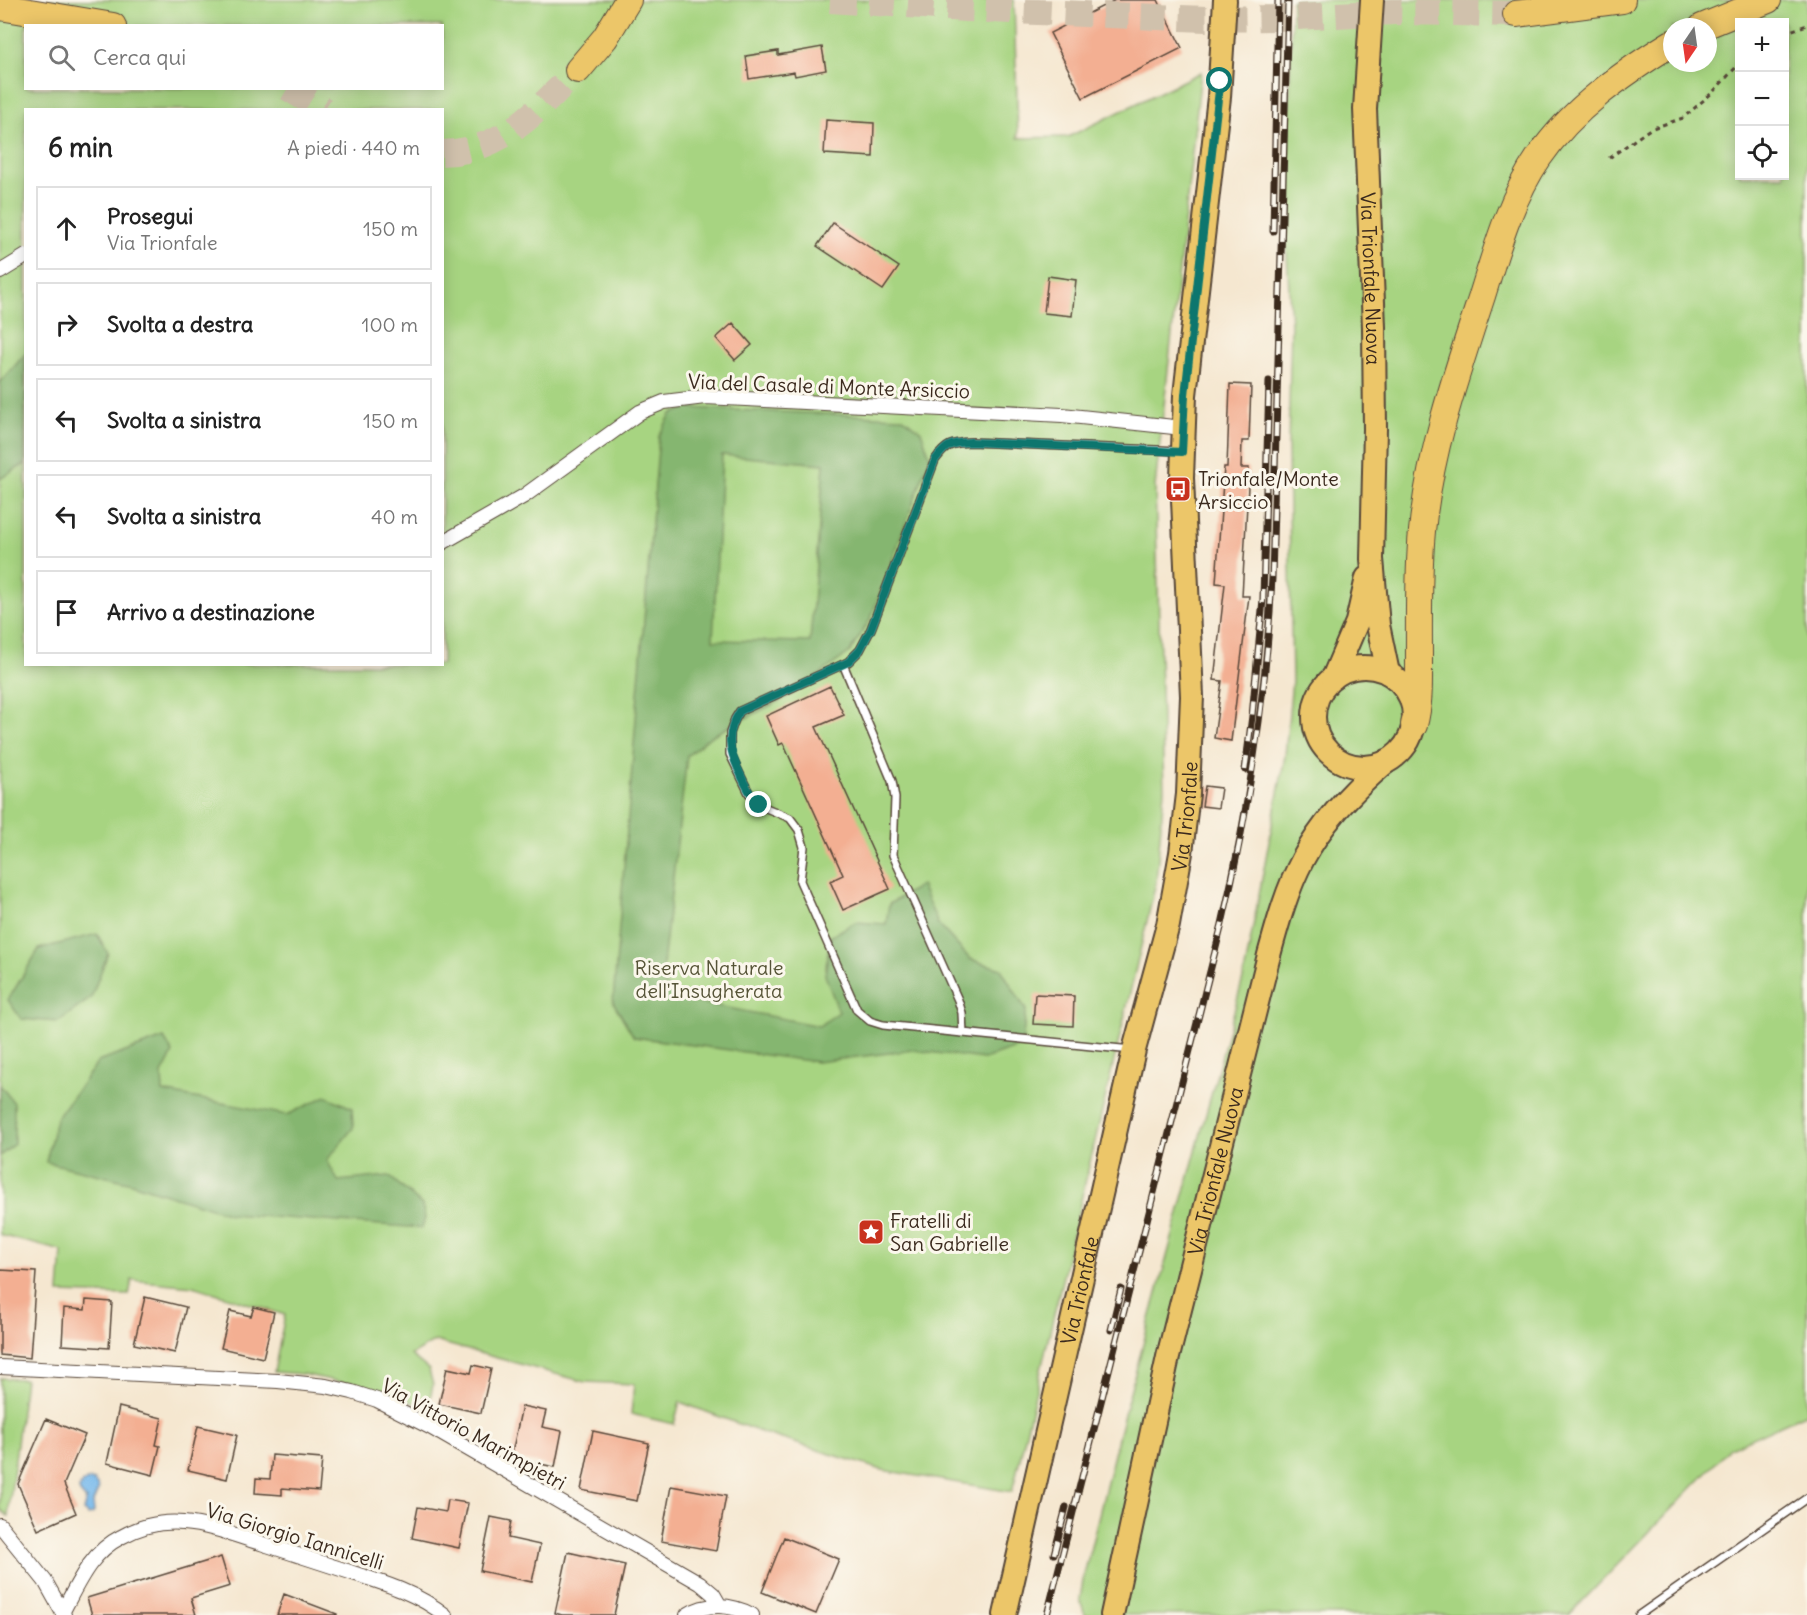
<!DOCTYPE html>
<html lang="it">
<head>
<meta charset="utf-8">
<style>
	:root { --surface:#fff; --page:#f2f2f2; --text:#222; --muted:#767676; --line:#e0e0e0 }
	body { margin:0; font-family:Delius,sans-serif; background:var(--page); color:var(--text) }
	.controls { position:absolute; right:18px; top:18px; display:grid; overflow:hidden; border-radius:0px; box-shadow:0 3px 15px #0003 }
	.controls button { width:54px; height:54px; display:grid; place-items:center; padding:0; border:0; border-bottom:2px solid var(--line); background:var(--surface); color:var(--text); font:30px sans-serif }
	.compass { position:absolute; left:1663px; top:18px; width:54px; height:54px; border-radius:50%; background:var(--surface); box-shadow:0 3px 15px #0003; rotate:193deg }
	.stop { position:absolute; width:18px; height:18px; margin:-14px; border:4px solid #0f766e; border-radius:50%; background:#fff }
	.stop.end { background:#0f766e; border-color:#fff; box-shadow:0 2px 6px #0008 }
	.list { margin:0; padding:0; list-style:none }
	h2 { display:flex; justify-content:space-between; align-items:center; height:78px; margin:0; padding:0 24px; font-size:26px }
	h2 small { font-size:20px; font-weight:400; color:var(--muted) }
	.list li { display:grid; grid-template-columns:39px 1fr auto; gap:18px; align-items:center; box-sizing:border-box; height:84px; margin:0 12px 12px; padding:0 12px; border:2px solid var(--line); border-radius:0px }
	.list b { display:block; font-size:22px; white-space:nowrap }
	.list p { margin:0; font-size:20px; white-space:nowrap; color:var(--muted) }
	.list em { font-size:20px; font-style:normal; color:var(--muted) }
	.icon { flex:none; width:33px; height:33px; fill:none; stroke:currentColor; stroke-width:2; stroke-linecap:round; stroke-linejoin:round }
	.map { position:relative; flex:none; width:1807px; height:1615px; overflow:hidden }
	.search { position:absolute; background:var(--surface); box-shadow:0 3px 15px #0003; left:24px; top:24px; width:420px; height:66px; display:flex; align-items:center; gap:15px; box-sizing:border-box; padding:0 21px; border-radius:0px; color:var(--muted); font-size:22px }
	.panel { position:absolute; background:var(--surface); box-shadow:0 3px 15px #0003; left:24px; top:108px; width:420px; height:558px; border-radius:0px }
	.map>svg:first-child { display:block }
	.green { fill:#a7d481; stroke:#717f50; stroke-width:1.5; fill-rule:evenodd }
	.forest { fill:#85b66f; stroke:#607046; stroke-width:1.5; fill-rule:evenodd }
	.water { fill:#77b9ec; stroke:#597285; stroke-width:1.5 }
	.building { fill:#f3af92 }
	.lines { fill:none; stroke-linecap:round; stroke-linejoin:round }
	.motorway-tunnel { stroke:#d0c1ac; stroke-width:26; stroke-dasharray:26 13; stroke-linecap:butt }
	.service-casing { stroke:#574639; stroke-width:10 }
	.minor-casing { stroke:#574639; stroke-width:16 }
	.primary-casing { stroke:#574639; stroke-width:26 }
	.motorway-casing { stroke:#574639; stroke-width:28 }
	.path { stroke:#574639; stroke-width:3; stroke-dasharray:4.5 4.5; stroke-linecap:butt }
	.service { stroke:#fff; stroke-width:7 }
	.minor { stroke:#fff; stroke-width:14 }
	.primary { stroke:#ecc669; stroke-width:22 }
	.motorway { stroke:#ecc669; stroke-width:26 }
	.rail-casing { stroke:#3b2a1e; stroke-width:7 }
	.rail { stroke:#fbf7ec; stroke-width:4.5; stroke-dasharray:14; stroke-linecap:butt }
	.route { stroke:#0f766e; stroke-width:8 }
	.labels { text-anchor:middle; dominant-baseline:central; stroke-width:6; stroke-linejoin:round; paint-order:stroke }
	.street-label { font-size:20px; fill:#3b2a1e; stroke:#fbf7ec }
	.poi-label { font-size:20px; fill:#3b2a1e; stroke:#fbf7ec; text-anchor:start }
	.park-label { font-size:20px; fill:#565437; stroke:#fbf7ec }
</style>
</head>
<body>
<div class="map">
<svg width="1807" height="1615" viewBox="0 0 1807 1615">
	<rect width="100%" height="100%" fill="#fbf7ec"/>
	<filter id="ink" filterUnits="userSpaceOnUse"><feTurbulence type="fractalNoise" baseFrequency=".0167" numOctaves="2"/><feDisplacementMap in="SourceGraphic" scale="12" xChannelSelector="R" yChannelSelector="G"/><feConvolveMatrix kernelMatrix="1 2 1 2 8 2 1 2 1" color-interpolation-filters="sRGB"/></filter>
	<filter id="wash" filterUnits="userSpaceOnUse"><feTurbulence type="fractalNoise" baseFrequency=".008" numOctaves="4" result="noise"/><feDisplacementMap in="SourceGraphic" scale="24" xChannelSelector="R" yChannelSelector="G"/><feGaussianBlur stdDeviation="1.35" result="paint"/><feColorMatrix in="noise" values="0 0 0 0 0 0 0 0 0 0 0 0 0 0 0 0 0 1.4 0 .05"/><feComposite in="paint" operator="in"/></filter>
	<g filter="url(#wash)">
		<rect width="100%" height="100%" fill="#f5e7d0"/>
		<!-- green -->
		<path class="green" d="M0,0H1014L1018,138L1068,137L1201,72L1155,487L1164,790L1156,883L1012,1492L882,1470L766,1434L680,1402L674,1424L631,1414L634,1384L585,1382L435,1341L411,1355L429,1370L433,1385L428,1408L378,1390L302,1374L274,1372L285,1315L193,1286L132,1280L129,1295L59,1293L62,1251L0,1235ZM26,26H442V88H26ZM26,110H442V664H26Z
			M1292,0H1807V1413L1730,1448L1569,1615H1085L1080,1599L1084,1575L1124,1414L1244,975L1285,756L1292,681L1288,447L1291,325L1286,236ZM1740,22H1784V176H1740ZM1672,27H1708V63H1672Z
			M0,1378L25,1379L8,1516L0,1509Z"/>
		<!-- forest -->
		<path class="forest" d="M25,354V464L0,479V383Z
			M688,408L902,417L921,431L930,457L871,618L850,652L793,694L711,736L687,756L661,982L688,1000L819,1026L839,1012L825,975L830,937L855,922L886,924L889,904L921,885L938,924L970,959L1001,969L1026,1010L1022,1046L984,1059L913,1050L817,1062L634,1037L613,1002L659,436L671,414ZM722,455L824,464L810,642L713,640Z
			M97,934L108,953L91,998L58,1022L21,1019L8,1000L39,949Z
			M164,1038L173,1053L162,1074L163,1092L287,1115L326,1096L352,1108L353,1128L327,1160L338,1181L389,1176L422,1205L425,1218L422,1228L230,1214L128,1182L46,1162L56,1119L98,1062Z
			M0,1085L14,1103V1144L0,1156Z"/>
		<!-- water -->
		<path class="water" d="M89,1480L94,1481L99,1488L93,1502L94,1512L92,1514L88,1515L83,1511L86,1500L80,1493L79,1489L82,1483Z"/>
		<g id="blocks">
			<!-- building -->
			<path class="building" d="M1115,0H1158L1182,48L1083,98L1050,33Z
				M822,47L826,70L795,76L794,72L749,79L746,56L778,51V55Z
				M826,120L874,123L873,157L824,154Z
				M833,223L899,267L883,290L817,246Z
				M1048,276L1076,280L1072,316L1044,313Z
				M733,323L752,345L735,360L716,338Z
				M1230,384L1251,385L1249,441H1242L1241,468H1249L1242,596H1249L1231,741L1214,738L1222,681L1214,680L1225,584L1216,583L1224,467H1227Z
				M830,686L844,715L816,727L890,889L843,910L830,881L843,875L783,743L779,745L766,716Z
				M1205,786L1221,788L1218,808L1202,806Z
				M1035,994L1074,996L1073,1026L1033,1024Z
				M0,1270L36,1272L30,1358L0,1355Z
				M145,1297L186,1307L175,1353L134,1344Z
				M86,1300L112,1302L109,1348L62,1345L64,1308L85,1310Z
				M254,1307L274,1312L263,1358L221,1348L230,1311L251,1316Z
				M473,1365L491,1369L481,1413L439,1404L447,1368L471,1373Z
				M522,1406L546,1411L542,1427L562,1431L555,1467L511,1458Z
				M119,1407L162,1418L156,1445L160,1446L153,1475L107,1463Z
				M46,1419L85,1435L64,1484L76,1513L38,1530L18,1484Z
				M198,1426L237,1435L227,1479L188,1470Z
				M593,1431L649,1443L637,1501L581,1490Z
				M272,1455L322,1459L319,1491L282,1488V1495L255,1493L256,1478L270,1479Z
				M671,1486L726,1496L716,1551L661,1541Z
				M448,1500L468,1503L459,1548L412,1538L418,1507L446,1512Z
				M491,1517L511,1521L508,1538L540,1545L532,1582L480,1571Z
				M784,1537L839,1559L816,1614L762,1592Z
				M568,1552L625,1565L614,1615H562L555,1613Z
				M221,1557L230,1586L191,1598L196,1615H92L87,1598Z
				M284,1594L337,1614V1615H277Z"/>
		</g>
	</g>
	<g filter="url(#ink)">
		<use href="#blocks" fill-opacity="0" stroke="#574639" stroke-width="1.5"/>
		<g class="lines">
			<!-- motorway-tunnel -->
			<path class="motorway-tunnel" d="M830,0L966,9L1206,19L1277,18L1394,12L1516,14
				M288,88L324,110
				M442,153C505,151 536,110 578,70"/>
			<!-- service casing -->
			<g class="service-casing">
				<path id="service" d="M843,664L892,781L895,798L893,855L958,1000L962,1013L963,1033
					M1132,1050L883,1025L870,1021L857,1010L800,881L804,847L799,830L790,818L759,805L749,793L730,754V733L735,719L740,711L848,662L860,650L871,629L935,460C947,444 951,443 971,442L1180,451
					M1639,1615L1807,1498"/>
			</g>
			<!-- minor casing -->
			<g class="minor-casing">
				<path id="minor" d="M0,272L26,256
					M442,543L524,496L640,412L664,402L705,397L1062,415L1183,428
					M0,1367L278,1381L326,1386L352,1392L377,1400L430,1427L700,1583L713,1594L720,1606
					M0,1525L45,1581L64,1615
					M63,1611C78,1583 91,1552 121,1537C139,1527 161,1521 183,1523C211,1525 240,1537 267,1545C295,1554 322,1563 350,1572C384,1583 417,1593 445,1615
					M687,1615C707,1602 731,1604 752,1615"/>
			</g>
			<!-- primary casing -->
			<g class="primary-casing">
				<g id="primary">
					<path id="s1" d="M1372,0L1365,109L1374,327L1375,429L1372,559L1378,625L1388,673"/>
					<circle cx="1364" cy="717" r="50"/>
					<path d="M1333,678L1357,622L1367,578"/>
					<path id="s2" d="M1005,1615L1134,1050L1168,925L1181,853L1188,794L1192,696L1182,478L1185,395L1219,97L1225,0"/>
					<path id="s3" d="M1112,1615L1168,1357L1269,955C1278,922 1287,889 1303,859C1323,821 1355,788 1387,761"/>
				</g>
			</g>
			<!-- motorway casing -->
			<g class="motorway-casing">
				<path id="motorway" d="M0,7L113,26
					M1516,14L1622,0
					M1702,27L1768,0
					M578,70L605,38L628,0
					M1414,725C1420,703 1419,680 1419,658C1419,616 1418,573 1422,531C1430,451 1456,375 1481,299C1496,251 1510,199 1539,157C1573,108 1622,74 1672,43"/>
			</g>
			<!-- path -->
			<path class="path" d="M1784,33L1807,25
				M1609,158L1650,129L1683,118L1712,93L1740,63"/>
			<!-- service -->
			<use href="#service" class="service"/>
			<!-- minor -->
			<use href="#minor" class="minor"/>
			<!-- primary -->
			<use href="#primary" class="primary"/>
			<!-- motorway -->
			<use href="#motorway" class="motorway"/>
			<!-- rail casing -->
			<g class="rail-casing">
				<path id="rail" d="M1273,231L1278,0
					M1245,770L1252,716L1263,599L1269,381
					M1111,1330L1121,1289
					M1054,1554L1066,1507
					M1047,1615L1222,924C1249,808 1266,698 1272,578L1288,0"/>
			</g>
			<!-- rail -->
			<use href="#rail" class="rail"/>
		</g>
	</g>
	<g class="lines" filter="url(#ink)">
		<!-- route -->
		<path class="route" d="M759,805C750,795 745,785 740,773C729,750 725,734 740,711L848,662L860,650L871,629L935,460C947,444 951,443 971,442L1182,452L1185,395L1220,81"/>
	</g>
	<!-- icons -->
	<defs>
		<g id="bus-square" transform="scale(1.35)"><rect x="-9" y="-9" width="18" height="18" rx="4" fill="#c8321e" stroke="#fbf7ec"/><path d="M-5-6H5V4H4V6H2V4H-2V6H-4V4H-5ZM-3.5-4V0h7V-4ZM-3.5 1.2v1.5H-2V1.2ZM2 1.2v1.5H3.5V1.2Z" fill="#fff"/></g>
		<g id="sight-square" transform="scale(1.35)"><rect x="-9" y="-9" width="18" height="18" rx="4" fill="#c8321e" stroke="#fbf7ec"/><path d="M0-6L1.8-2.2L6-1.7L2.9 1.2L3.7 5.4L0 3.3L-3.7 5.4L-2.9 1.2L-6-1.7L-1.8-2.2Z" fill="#fff"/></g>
	</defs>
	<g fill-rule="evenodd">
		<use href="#bus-square" x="1178" y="489"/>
		<use href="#sight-square" x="871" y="1232"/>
	</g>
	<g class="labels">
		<!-- street labels -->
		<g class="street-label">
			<text stroke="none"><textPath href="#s1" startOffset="279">Via Trionfale Nuova</textPath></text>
			<text transform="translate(829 386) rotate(2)">Via del Casale di Monte Arsiccio</text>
			<text stroke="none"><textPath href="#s2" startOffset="819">Via Trionfale</textPath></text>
			<text stroke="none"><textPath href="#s3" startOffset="456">Via Trionfale Nuova</textPath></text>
			<text stroke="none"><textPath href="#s2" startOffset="333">Via Trionfale</textPath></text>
			<text transform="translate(474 1434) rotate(29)">Via Vittorio Marimpietri</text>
			<text transform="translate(295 1536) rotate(17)">Via Giorgio Iannicelli</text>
		</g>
		<!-- poi labels -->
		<g class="poi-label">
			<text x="1198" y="478">Trionfale/Monte<tspan x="1198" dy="23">Arsiccio</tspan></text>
			<text x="890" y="1220">Fratelli di<tspan x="890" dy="23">San Gabrielle</tspan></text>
		</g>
		<!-- park labels -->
		<g class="park-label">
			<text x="709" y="967">Riserva Naturale<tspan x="709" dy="23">dell'Insugherata</tspan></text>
		</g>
	</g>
</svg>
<div class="controls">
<button>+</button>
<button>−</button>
<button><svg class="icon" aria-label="locate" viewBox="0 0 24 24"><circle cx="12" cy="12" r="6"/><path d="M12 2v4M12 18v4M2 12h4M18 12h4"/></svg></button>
</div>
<svg class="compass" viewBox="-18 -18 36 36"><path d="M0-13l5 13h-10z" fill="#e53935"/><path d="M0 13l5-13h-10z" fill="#767676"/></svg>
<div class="stop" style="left:1220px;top:81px"></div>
<div class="stop end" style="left:759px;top:805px"></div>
<div class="search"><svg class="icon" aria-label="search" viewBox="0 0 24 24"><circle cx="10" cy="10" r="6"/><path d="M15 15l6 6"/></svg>Cerca qui</div>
<section class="panel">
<h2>6 min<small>A piedi · 440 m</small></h2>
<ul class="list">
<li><svg class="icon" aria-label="ahead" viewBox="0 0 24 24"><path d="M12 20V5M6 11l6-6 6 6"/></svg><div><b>Prosegui</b><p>Via Trionfale</p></div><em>150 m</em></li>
<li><svg class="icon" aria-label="right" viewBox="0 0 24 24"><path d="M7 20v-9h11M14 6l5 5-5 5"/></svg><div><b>Svolta a destra</b></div><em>100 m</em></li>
<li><svg class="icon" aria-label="left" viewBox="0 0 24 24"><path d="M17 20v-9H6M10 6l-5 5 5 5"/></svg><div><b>Svolta a sinistra</b></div><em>150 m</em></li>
<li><svg class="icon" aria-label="left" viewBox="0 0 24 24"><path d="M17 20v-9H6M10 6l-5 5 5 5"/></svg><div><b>Svolta a sinistra</b></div><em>40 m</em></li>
<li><svg class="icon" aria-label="arrive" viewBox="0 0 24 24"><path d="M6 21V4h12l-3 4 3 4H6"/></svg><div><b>Arrivo a destinazione</b></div></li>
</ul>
</section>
</div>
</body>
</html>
